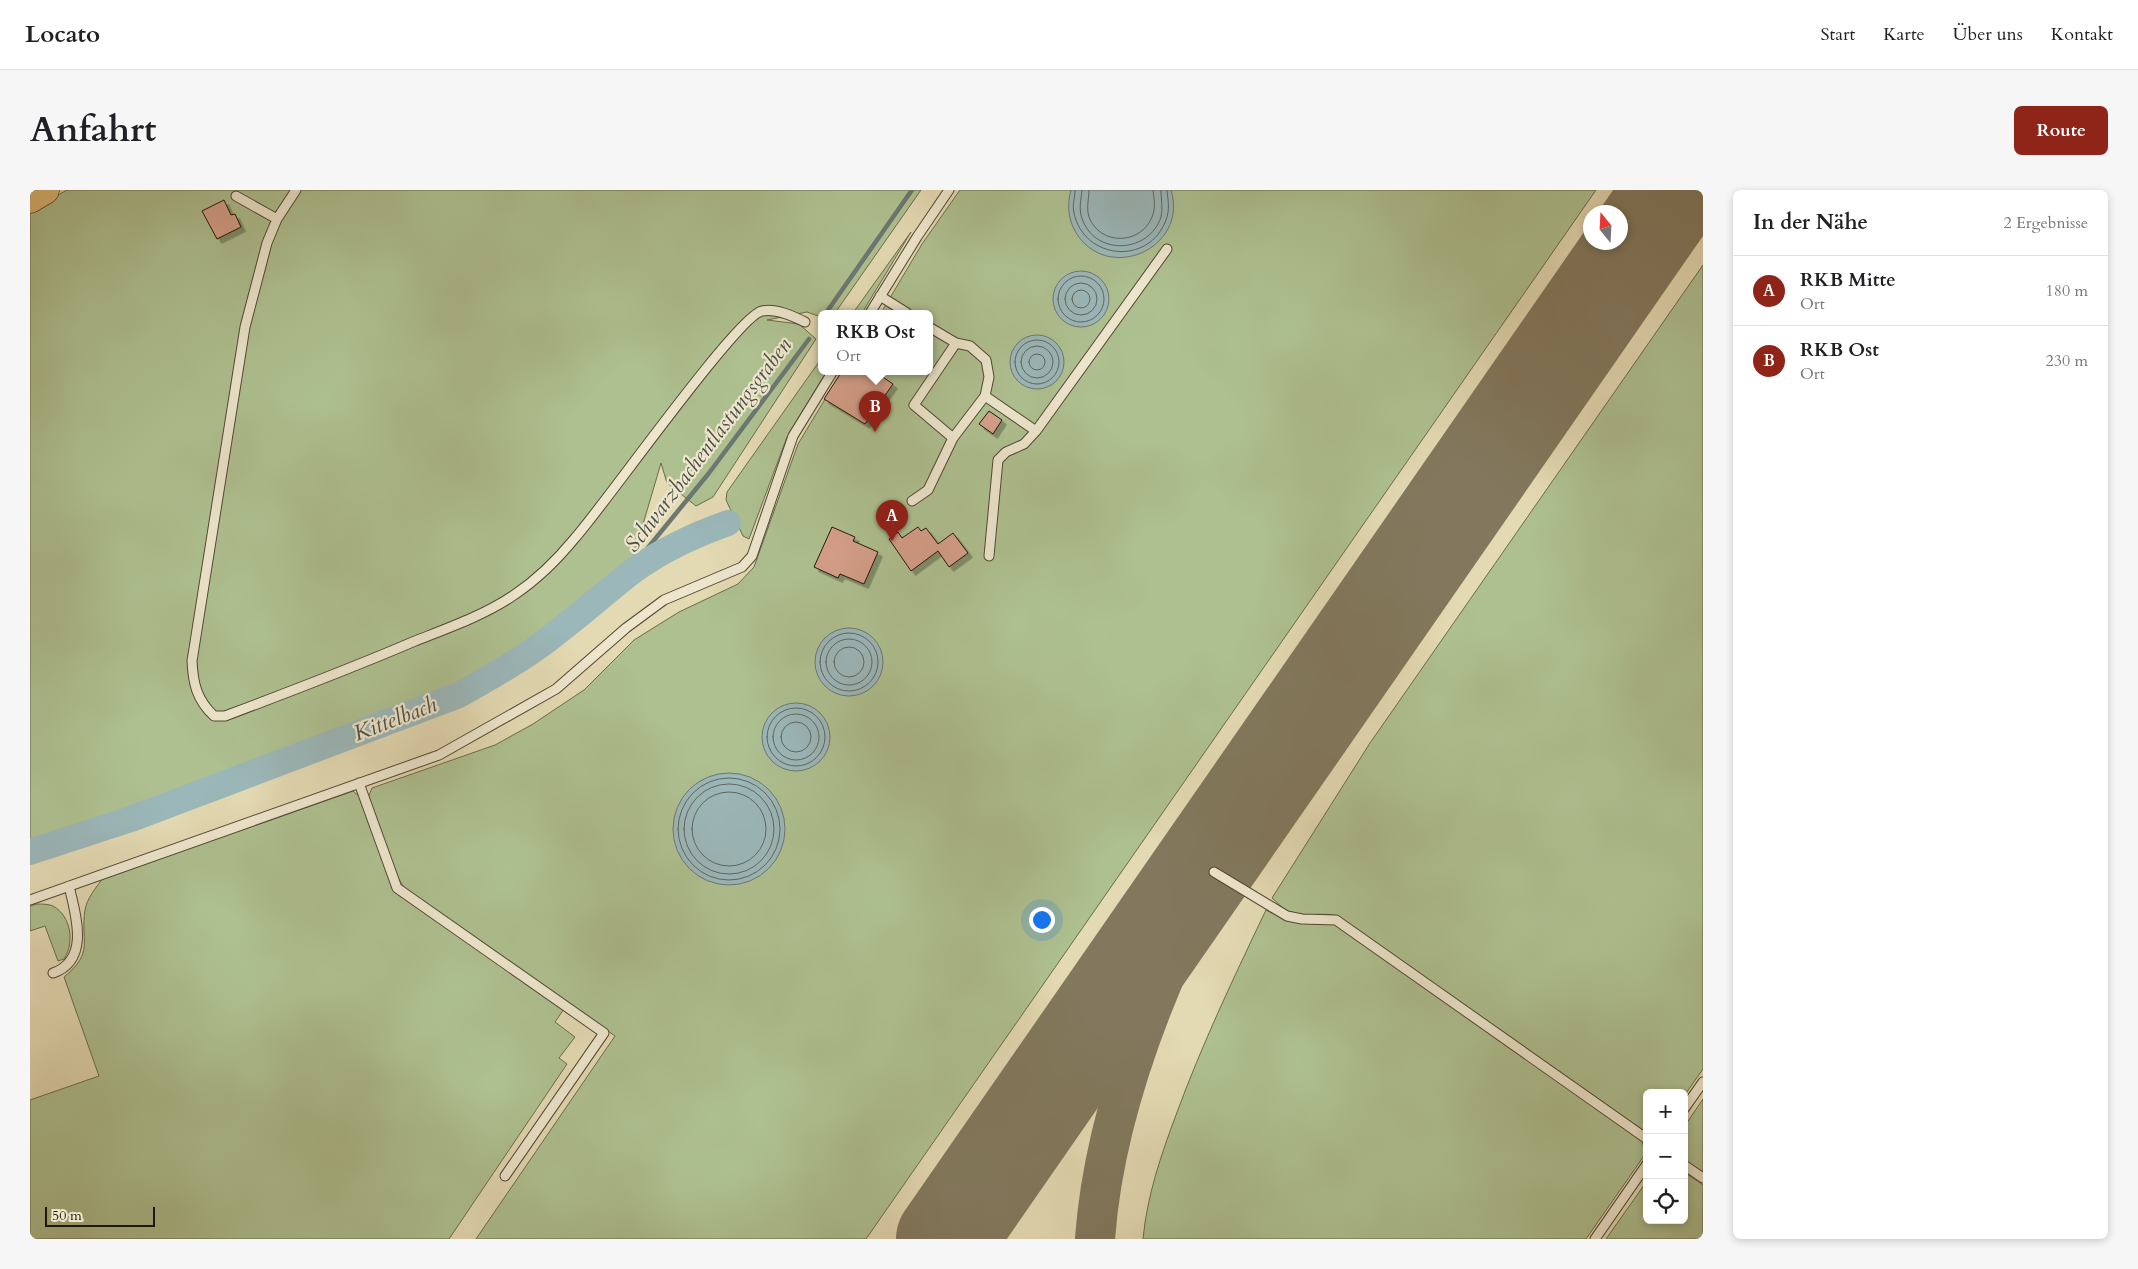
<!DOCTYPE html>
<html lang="de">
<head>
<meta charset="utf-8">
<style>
	:root { --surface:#fff; --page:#f6f6f6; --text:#202124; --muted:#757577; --line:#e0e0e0; --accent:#8f2418 }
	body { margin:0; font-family:Cardo,serif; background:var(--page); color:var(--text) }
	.controls { position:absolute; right:15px; bottom:15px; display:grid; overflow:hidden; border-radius:8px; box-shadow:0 2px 8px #0003 }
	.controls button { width:45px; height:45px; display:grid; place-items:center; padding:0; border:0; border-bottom:1px solid var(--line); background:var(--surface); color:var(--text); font:25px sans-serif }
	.compass { position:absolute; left:1553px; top:15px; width:45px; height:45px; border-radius:50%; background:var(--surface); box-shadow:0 2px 8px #0003; rotate:342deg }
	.scale { position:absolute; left:15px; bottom:12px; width:110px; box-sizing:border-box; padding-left:5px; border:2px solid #221608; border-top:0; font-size:14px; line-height:18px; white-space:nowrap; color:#221608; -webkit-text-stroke:4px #ede6cd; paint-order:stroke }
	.you { position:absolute; left:1011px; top:729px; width:18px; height:18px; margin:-12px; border:4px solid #fff; border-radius:50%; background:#1a73e8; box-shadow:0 0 0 8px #1a73e833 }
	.badge { display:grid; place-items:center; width:32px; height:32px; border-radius:50%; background:var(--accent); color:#fff; font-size:16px; font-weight:700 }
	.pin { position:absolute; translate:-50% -41px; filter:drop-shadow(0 1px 2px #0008) }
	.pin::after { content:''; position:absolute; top:26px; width:18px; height:15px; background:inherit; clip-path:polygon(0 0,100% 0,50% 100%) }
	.popup { position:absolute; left:788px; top:120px; width:115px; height:65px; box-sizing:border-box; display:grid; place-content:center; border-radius:8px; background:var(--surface); filter:drop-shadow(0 1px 4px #0005); font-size:16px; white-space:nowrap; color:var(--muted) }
	.popup b { font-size:19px; color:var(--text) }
	.popup::after { content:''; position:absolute; left:50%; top:100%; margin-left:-10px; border:10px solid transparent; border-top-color:var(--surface) }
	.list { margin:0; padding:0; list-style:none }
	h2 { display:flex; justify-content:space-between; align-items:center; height:65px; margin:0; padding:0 20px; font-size:21px }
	h2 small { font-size:16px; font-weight:400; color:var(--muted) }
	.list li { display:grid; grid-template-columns:32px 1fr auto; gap:15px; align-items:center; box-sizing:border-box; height:70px; padding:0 20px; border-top:1px solid var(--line) }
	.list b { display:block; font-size:19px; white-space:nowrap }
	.list p { margin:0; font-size:16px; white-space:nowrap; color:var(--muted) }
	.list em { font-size:16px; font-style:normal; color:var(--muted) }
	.icon { flex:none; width:28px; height:28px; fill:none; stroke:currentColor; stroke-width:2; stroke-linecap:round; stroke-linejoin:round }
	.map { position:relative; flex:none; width:1673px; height:1049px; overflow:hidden; border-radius:8px }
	header { display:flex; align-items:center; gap:30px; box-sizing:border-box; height:70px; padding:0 25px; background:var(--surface); border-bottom:1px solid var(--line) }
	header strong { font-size:24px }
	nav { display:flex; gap:28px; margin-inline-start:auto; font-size:18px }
	.intro { display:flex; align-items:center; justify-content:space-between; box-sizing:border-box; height:120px; padding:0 30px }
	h1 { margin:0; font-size:35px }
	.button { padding:12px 22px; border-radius:8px; background:var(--accent); color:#fff; font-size:18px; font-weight:700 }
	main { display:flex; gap:30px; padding:0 30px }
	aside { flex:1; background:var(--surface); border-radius:8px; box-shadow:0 2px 8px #0003 }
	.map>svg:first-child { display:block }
	.green { fill:#aec090; stroke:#686b4c }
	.water { fill:#9bb7b9; stroke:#6b7772 }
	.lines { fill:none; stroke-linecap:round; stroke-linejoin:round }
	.shore { stroke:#5e6660; stroke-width:1 }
	.stream { stroke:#6b7772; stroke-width:4.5 }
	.river { stroke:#9bb7b9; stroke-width:26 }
	.taxiway { stroke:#82785d; stroke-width:40 }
	.runway { stroke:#82785d; stroke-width:100 }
	.building { fill:#d59f8a; stroke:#221608; filter:url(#shadow) }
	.service-casing { stroke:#524732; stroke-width:11 }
	.trunk-casing { stroke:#221608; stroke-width:29 }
	.service { stroke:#ede6cd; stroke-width:9 }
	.trunk { stroke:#e2bc79; stroke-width:28 }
	.labels { text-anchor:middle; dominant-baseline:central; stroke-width:4.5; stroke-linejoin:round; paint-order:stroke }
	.water-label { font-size:22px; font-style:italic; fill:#4c4e46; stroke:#ede6cd }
</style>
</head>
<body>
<header>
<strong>Locato</strong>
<nav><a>Start</a><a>Karte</a><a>Über uns</a><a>Kontakt</a></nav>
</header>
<div class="intro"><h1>Anfahrt</h1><a class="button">Route</a></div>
<main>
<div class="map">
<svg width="1673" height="1049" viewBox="0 0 1673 1049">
	<defs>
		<filter id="shadow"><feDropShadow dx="4.5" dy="4.5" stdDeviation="0" flood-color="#0004"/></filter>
	</defs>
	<rect width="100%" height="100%" fill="#e3d9b2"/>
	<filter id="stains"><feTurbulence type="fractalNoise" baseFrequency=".004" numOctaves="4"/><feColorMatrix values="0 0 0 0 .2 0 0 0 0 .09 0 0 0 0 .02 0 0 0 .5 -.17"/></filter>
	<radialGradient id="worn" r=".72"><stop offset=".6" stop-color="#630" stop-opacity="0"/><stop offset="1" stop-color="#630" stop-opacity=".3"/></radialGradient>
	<!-- green -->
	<path class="green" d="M37,0H891L805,123H791V127L777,122L737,130L769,134L786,149L683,307L666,316L637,293L631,273L601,375L543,420L433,496L0,653V21Z
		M930,0H1566L836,1049H446L585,846L375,699L365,683L338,608L342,598L465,555L503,534L554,500L604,450L649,422L708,394L724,377L768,254L812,181H899V123H851L892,54Z
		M881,42L832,123H823Z
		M1673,75V879L1654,906V903H1617V943L1308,726C1292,721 1272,729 1257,721C1252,718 1247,712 1242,708L1340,553Z
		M791,169V181H797L757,247L719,349L713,346L696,310L697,302Z
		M323,601L330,607L363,698L376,710L534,819L525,832L545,847L529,868L537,874L419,1049H0V910L69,886L34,787C65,762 50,751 55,720C57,708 66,698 72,689Z
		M7,714C12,714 18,714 23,716C41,726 45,752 34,769L28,771L15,736L0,741V716Z
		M1236,720L1254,729L1303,733L1611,949L1616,963L1556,1049H1113C1117,1006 1131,965 1146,925C1172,854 1204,787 1236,720Z
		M1673,909V983L1654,970V937Z
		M1654,982L1673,995V1049H1576L1617,991V1030H1654Z"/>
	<!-- water -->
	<path class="water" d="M1041,0H1141C1159,59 1076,95 1045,41C1038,28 1037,14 1041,0Z
		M1023 109a28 28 0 1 1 56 0a28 28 0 1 1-56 0Z
		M980 172a27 27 0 1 1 54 0a27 27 0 1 1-54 0Z
		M785 472a34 34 0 1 1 68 0a34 34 0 1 1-68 0Z
		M732 547a34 34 0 1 1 68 0a34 34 0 1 1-68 0Z
		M643 639a56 56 0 1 1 112 0a56 56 0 1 1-112 0Z"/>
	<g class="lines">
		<!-- shore -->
		<path class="shore" d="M1045,0C1045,8 1042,15 1044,23C1054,70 1119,76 1136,30C1140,20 1138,10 1137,0
			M1052,0C1051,11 1048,20 1053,31C1067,66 1119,63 1131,27C1133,18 1131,9 1131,0
			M1059,0C1059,9 1056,17 1059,27C1070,56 1111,55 1122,27C1126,18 1124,9 1123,0
			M1028 109a23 23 0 1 1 46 0a23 23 0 1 1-46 0Z
			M1035 109a16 16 0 1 1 32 0a16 16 0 1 1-32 0Z
			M1042 109a9 9 0 1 1 18 0a9 9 0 1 1-18 0Z
			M985 172a22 22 0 1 1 44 0a22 22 0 1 1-44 0Z
			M991 172a16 16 0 1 1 32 0a16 16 0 1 1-32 0Z
			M999 172a8 8 0 1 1 16 0a8 8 0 1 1-16 0Z
			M790 472a29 29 0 1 1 58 0a29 29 0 1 1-58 0Z
			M796 472a23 23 0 1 1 46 0a23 23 0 1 1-46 0Z
			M804 472a15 15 0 1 1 30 0a15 15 0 1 1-30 0Z
			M737 547a29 29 0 1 1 58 0a29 29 0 1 1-58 0Z
			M743 547a23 23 0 1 1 46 0a23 23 0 1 1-46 0Z
			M751 547a15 15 0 1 1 30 0a15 15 0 1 1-30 0Z
			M648 639a51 51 0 1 1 102 0a51 51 0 1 1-102 0Z
			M654 639a45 45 0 1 1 90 0a45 45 0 1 1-90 0Z
			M662 639a37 37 0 1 1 74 0a37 37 0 1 1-74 0Z"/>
		<!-- stream -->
		<path class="stream" d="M796,123L882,0
			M604,380L612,365L679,283L779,149"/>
		<!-- river -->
		<path class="river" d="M0,662L101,629L429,505C456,490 483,475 508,457C541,433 571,406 603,381C632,360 664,345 698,333"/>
		<!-- taxiway -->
		<path class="taxiway" d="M1065,1049C1074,923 1126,794 1183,683C1204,644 1228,606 1250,568"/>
		<!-- runway -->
		<path class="runway" d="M916,1049L1644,0"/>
	</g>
	<!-- building -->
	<path class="building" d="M194,10L201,25L205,24L211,37L187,49L172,21Z
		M812,181H844L863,194L835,234L794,209Z
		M959,221L972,230L963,244L949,234Z
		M802,337L825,347L823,351L848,362L834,394L810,384L808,388L784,377Z
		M888,337L891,341L896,338L908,354L923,343L938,363L919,377L908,361L881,381L859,349L868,342L872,348Z"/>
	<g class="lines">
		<!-- service casing -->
		<g class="service-casing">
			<path id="service" d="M206,6L247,29L266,0
				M247,29L237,53L215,137L162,471C163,494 167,510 184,526H195C259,502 322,478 385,451C418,438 455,425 484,405C508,389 527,370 545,348C573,317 708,125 732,121C746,118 763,126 775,132
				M850,106L877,123
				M840,123L887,47L919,0
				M899,137L926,153L940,156L956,170L959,187L955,206L923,248L884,215L926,153
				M955,206L1006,241L1137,59
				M882,311L898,300L923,248
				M959,366L968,270L976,262L994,254L1006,241
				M329,593L367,698L574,843L475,986
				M1184,682L1257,726L1272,729L1306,730L1617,949
				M0,710L409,565L526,499L596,438L634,410L712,377L722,366L763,246L803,181
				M23,783C60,770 46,726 39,696
				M1654,919L1673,892
				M1654,975L1673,988
				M1565,1049L1617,974"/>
		</g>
		<!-- trunk casing -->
		<g class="trunk-casing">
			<path id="trunk" d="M0,9L15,0"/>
		</g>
		<!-- service -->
		<use href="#service" class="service"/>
		<!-- trunk -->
		<use href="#trunk" class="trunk"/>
	</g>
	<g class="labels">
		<!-- water labels -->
		<g class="water-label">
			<text transform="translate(678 255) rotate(-53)">Schwarzbachentlastungsgraben</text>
			<text transform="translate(365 529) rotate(-21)">Kittelbach</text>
		</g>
	</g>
	<rect width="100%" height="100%" filter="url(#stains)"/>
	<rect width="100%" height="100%" fill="url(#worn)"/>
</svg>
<div class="controls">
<button>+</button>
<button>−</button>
<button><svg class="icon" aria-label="locate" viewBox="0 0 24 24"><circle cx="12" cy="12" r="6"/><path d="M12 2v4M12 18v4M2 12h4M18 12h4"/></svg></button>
</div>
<svg class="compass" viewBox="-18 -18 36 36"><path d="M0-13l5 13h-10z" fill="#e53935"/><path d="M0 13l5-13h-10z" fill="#757577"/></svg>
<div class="scale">50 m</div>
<div class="you"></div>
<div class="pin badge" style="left:862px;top:351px">A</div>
<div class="pin badge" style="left:845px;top:242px">B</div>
<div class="popup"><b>RKB Ost</b>Ort</div>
</div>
<aside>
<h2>In der Nähe<small>2 Ergebnisse</small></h2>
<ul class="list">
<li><span class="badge">A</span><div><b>RKB Mitte</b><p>Ort</p></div><em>180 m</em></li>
<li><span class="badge">B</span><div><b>RKB Ost</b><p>Ort</p></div><em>230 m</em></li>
</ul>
</aside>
</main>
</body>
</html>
